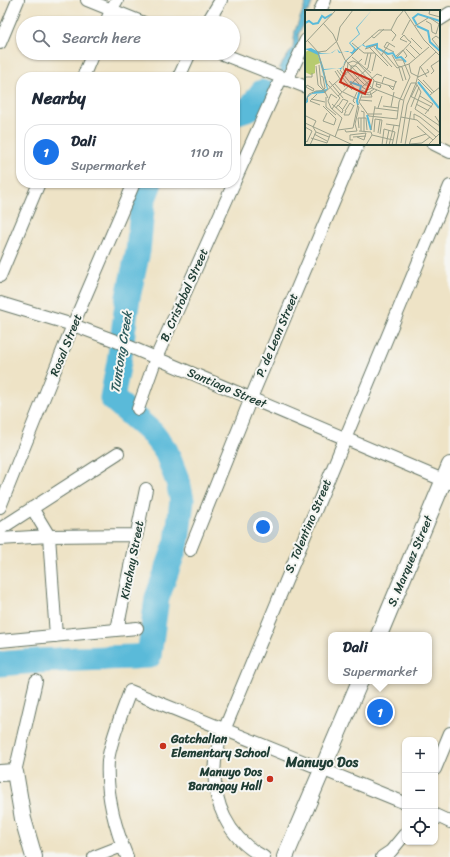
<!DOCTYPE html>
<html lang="en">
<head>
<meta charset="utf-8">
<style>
	:root { --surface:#fff; --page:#f6f6f7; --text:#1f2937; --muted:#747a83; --line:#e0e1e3; --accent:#1a73e8 }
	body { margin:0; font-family:Sriracha,sans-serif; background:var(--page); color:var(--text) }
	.controls { position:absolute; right:12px; bottom:12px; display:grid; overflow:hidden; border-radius:8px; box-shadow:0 1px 3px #0004 }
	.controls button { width:36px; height:36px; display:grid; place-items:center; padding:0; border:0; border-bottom:1px solid var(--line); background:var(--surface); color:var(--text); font:20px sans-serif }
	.you { position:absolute; left:263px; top:527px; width:14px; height:14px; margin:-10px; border:3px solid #fff; border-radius:50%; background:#1a73e8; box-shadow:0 0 0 6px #1a73e833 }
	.badge { display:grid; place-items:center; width:26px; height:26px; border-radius:50%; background:var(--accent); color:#fff; font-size:13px; font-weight:700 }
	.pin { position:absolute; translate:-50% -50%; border:2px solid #fff; box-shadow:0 1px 4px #0006 }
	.popup { position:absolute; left:328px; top:632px; width:104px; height:52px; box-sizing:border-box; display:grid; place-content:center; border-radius:8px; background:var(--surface); filter:drop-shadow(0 1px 3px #0005); font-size:13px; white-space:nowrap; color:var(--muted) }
	.popup b { font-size:15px; color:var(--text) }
	.popup::after { content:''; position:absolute; left:50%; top:100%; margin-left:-8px; border:8px solid transparent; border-top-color:var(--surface) }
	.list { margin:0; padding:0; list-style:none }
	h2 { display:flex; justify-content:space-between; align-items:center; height:52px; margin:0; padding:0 16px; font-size:17px }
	h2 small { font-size:13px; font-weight:400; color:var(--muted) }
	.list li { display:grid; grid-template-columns:26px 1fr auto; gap:12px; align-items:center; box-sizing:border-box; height:56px; margin:0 8px 8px; padding:0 8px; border:1px solid var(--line); border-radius:16px }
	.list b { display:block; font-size:15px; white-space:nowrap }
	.list p { margin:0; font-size:13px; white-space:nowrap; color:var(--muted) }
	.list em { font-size:13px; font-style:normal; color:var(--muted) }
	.icon { flex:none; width:22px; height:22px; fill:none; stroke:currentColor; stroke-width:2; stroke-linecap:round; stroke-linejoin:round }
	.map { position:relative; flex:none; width:450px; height:857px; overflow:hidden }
	.search { position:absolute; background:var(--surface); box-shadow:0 1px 3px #0004; left:16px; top:16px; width:224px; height:44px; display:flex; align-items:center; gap:10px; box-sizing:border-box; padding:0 14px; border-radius:22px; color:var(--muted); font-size:15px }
	.panel { position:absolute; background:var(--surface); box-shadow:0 1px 3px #0004; left:16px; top:72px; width:224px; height:116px; border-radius:16px }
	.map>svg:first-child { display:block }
	.water { fill:#5abad9; stroke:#3c7c86 }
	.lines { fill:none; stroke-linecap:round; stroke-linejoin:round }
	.stream { stroke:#5abad9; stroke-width:4 }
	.river { stroke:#5abad9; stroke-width:25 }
	.street-casing { stroke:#677767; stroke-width:14 }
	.secondary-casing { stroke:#677767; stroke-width:18 }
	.street { stroke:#fff; stroke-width:12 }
	.secondary { stroke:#fff; stroke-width:16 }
	.poi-dot { fill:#c8321e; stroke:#f6f6f2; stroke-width:1.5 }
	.labels { text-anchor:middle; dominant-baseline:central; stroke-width:4; stroke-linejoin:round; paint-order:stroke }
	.street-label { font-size:12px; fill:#1f3d34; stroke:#f6f6f2 }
	.poi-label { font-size:12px; font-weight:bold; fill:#1f3d34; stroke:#f6f6f2; text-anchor:start }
	.water-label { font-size:13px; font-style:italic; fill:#2e5c5d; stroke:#f6f6f2 }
	.quarter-label { font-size:14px; font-weight:bold; fill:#1f3d34; stroke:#f6f6f2 }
	.inset-river { fill:none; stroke:#5abad9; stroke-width:2 }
	.inset-road { fill:none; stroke:#9ba18c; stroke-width:1 }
	.view { fill:#c8321e; fill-opacity:0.15; stroke:#c8321e; stroke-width:2 }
	.inset-edge { fill:none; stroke:#1f3d34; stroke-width:2 }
</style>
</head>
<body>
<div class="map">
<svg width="450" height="857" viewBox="0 0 450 857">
	<rect width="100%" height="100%" fill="#f6f6f2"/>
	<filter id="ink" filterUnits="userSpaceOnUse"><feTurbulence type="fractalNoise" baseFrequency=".025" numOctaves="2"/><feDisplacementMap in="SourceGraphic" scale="8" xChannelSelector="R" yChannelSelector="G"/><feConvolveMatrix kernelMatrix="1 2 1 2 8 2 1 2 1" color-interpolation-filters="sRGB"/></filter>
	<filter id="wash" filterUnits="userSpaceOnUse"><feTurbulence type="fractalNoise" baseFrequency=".012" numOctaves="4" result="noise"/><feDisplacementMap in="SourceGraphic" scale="16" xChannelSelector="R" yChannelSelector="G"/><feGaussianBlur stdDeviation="0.9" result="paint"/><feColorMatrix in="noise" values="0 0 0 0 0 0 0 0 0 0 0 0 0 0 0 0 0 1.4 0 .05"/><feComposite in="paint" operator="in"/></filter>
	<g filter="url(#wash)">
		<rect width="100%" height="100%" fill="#eee3c6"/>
		<!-- water -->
		<path class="water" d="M307,0H313L309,11H306V18L298,35L299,48L287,71L279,68L293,48L295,31Z"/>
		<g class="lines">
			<!-- stream -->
			<path class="stream" d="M262,92L284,70L286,65"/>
			<!-- river -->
			<path class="river" d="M235,113L250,108L262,92
				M0,664C50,659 100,659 149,656L157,598L177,542L182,500L178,482L166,451L152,433L112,398L119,362L128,297L138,251L143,201L150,183"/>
		</g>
	</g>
	<g filter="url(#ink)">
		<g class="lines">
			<!-- street casing -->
			<g class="street-casing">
				<path id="street" d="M87,0L144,23
					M320,11L325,0
					M439,20L450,13
					M106,23L111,10L117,0
					M207,23L221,0
					M0,43L18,0
					M220,53L306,87
					M83,77L93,53
					M179,77L190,53
					M287,80L306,40
					M434,144L450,152
					M235,180L281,78
					M0,276L39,183
					M0,303L73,325L116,341L450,483
					M138,409L156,358L234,183
					M0,507L73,325L134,183
					M32,508L49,536L56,636
					M0,529L118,453
					M0,539L49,536L136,535
					M190,550L251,398L358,144
					M117,630L146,489
					M0,641L137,628
					M435,769L450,733
					M15,772L36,681
					M435,815L450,822
					M94,857L122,846
					M127,857C115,828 106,793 108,761C110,741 123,711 130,691L405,803
					M264,857C228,839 211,801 215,761C216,754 218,747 220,740L450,186
					M382,857L391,851L405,834"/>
			</g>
			<!-- secondary casing -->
			<g class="secondary-casing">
				<path id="secondary" d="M379,635L450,465
					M0,773L15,772L23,819L34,857
					M285,857L360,681"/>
			</g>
			<!-- street -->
			<use href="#street" class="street"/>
			<!-- secondary -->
			<use href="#secondary" class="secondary"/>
		</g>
	</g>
	<!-- markers -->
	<g class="poi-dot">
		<circle cx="163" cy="746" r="4"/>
		<circle cx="270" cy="779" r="4"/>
	</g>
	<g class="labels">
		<!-- street labels -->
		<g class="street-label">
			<text transform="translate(184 295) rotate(-66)">B. Cristobal Street</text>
			<text transform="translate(277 335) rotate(-67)">P. de Leon Street</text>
			<text transform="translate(66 345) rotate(-68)">Rosal Street</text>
			<text transform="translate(227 388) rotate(23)">Santiago Street</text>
			<text transform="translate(308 526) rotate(-67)">S. Tolentino Street</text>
			<text transform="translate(132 560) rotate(-79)">Kinchay Street</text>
			<text transform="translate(410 561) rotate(-67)">S. Marquez Street</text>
		</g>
		<!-- poi labels -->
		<g class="poi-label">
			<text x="171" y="739">Gatchalian<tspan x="171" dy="14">Elementary School</tspan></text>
			<text x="262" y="772" text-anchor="end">Manuyo Dos<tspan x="262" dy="14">Barangay Hall</tspan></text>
		</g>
		<!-- water labels -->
		<g class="water-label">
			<text transform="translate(121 352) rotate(-81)">Tuntong Creek</text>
		</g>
		<!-- quarter labels -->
		<g class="quarter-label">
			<text x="322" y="762">Manuyo Dos</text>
		</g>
	</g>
	<!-- overview -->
	<g transform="translate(305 10)">
		<rect width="135" height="135" fill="#eee3c6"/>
		<path d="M5,40L13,44L15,53L10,55V63L6,65L0,62V42Z" fill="#b7cb6f"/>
		<path d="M67,0L52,18L55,24L45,33L51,39L58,34L62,38L57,35L40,51L36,60L41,65L34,58L19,60L23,79L19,83L7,84L3,87V92L0,94L2,86L11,81L22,79L13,45L0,39L6,38L16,43H26L32,39L35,42H47L49,39L44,33L54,24L51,18ZM32,39L34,43L43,41L47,44L36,58L19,59L14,44L27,43Z" fill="#5abad9" fill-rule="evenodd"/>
		<path class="inset-river" d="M0,13L4,11L8,14L13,13L17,6L20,8L27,4M112,15L108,8L113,4L135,11M112,16L123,21L125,32L135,41M61,37L72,34V38L83,44L88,43L91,48L96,47L101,52M45,72L56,76L52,91L53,95M113,72L134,98M62,105L66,120"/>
		<path class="inset-road" d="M99,0L119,30L135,46M125,0L124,4L135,7M121,11L126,14L127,22L131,24L134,14L125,8M18,13L28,24L40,50L67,78L98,90M110,16L123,8M86,20L91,25L87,31M97,25L105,10M66,26L69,28L79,19M106,28L117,39M135,29L131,26L127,29L135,39M2,30L13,42L22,74L35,88L27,99M102,32L95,29L99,25L103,30M0,33L31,0M47,33L59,43H70M58,34L74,20H86L92,8L99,0M105,35L115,45M69,37L87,57M65,38L83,56M60,39L72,35M101,39L111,49M77,40L92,58L104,54L124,37M13,42L21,41L32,31L35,17L48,0M89,42L79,37L82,32L90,37M87,45L93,56M76,46L84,34M91,46L98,40L102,46L100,48M47,47L66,63M92,47L106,32L103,30M91,50H98L105,67L94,92L92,109M41,51L53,39M43,53L48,51L53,53L69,70L67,78M43,53L42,61L54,74M104,54L106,63L114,67M14,55L16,74L23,88M60,55L63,43M11,56L13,75L18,80M46,56H51L65,71V75M46,56V61L60,75H64M93,56L97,57L101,70M115,56L122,67M94,58L98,71M32,60L47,80M35,60L50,79M30,61L40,77M67,61L71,44M126,64L129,61L126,56L135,50M41,65L38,58L41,51M16,66L18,67L20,78L18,80M113,67L124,62L122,59M0,69L1,67H7V63M113,69L127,83M118,70L129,82M24,71L38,88M69,71L89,77M29,73L37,82M77,73L79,67L92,72M71,74L76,75L75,78L71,76L72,72M83,75L88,80L91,71M0,77H1L8,81L9,79L2,75L1,77M67,78L62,80L57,77L72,64L77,66M56,80L63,83L69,79M38,82L52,89M58,82L54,92L64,106L92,109M19,83L57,49M54,83L65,85L72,80M12,84L5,91L15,95M125,85L135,77M33,86L63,58L66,43M105,86L127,97M115,86L128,94L120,104M21,87V97L31,105M56,87H67L65,82M106,87L112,75M6,89L20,92M55,90L67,91M0,93L4,84L11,81H19M50,93L48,91L52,82M27,94L37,103M111,94L124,101M34,95L38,89L43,91L38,99M18,96L31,109L29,115M78,96L93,98M86,97L89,82M106,97L114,77M31,98L33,95L38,100L37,103M70,98L93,101M73,98L77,86M40,101L45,93L49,96M41,101L39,105H44L49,95M56,101L59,102V121M22,103L18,111L29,115M63,104H77M1,106L11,111L8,117L11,122L5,135M96,107L112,110L131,127M56,108V121M109,109V104L115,107L135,123M0,113L48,135M81,114L95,116M112,116L128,130M0,117L7,121L2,132L0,130M48,118L53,94M54,118L53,108H61L62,120M33,120L48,118M40,120L41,122L52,121L50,114L54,97L52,96M66,120L70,96M54,121L66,122L67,125L61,135M11,122L24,127M69,122L70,109L77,110L75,124M73,123L75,110M9,124L22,131M67,125L88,130M30,127L37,108L26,98L23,91L26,84L32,88M48,127L61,126M6,128L22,133L25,125M48,130H45V125L61,123L59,130L52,127M96,133L102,95L111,73L116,82L110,99L135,116M105,134L117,133L125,127M77,135L79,119L90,122L87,135M81,135L84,120M84,135L89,115M91,135L99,89L106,73H111L115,57L131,42M100,135L106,101M104,135L106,129L121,124M123,135L135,123L134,112L130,106"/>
		<path class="view" d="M41,59L66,70L60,84L35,72Z"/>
		<rect width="135" height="135" class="inset-edge"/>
	</g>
</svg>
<div class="controls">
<button>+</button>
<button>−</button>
<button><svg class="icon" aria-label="locate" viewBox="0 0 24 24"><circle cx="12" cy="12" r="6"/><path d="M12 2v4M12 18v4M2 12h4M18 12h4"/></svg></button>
</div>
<div class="you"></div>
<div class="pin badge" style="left:380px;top:712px">1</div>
<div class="popup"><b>Dali</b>Supermarket</div>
<div class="search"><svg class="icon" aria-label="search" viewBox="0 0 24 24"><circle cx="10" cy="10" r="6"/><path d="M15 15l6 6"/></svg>Search here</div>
<section class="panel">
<h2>Nearby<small></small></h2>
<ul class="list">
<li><span class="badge">1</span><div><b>Dali</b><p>Supermarket</p></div><em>110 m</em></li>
</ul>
</section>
</div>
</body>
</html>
